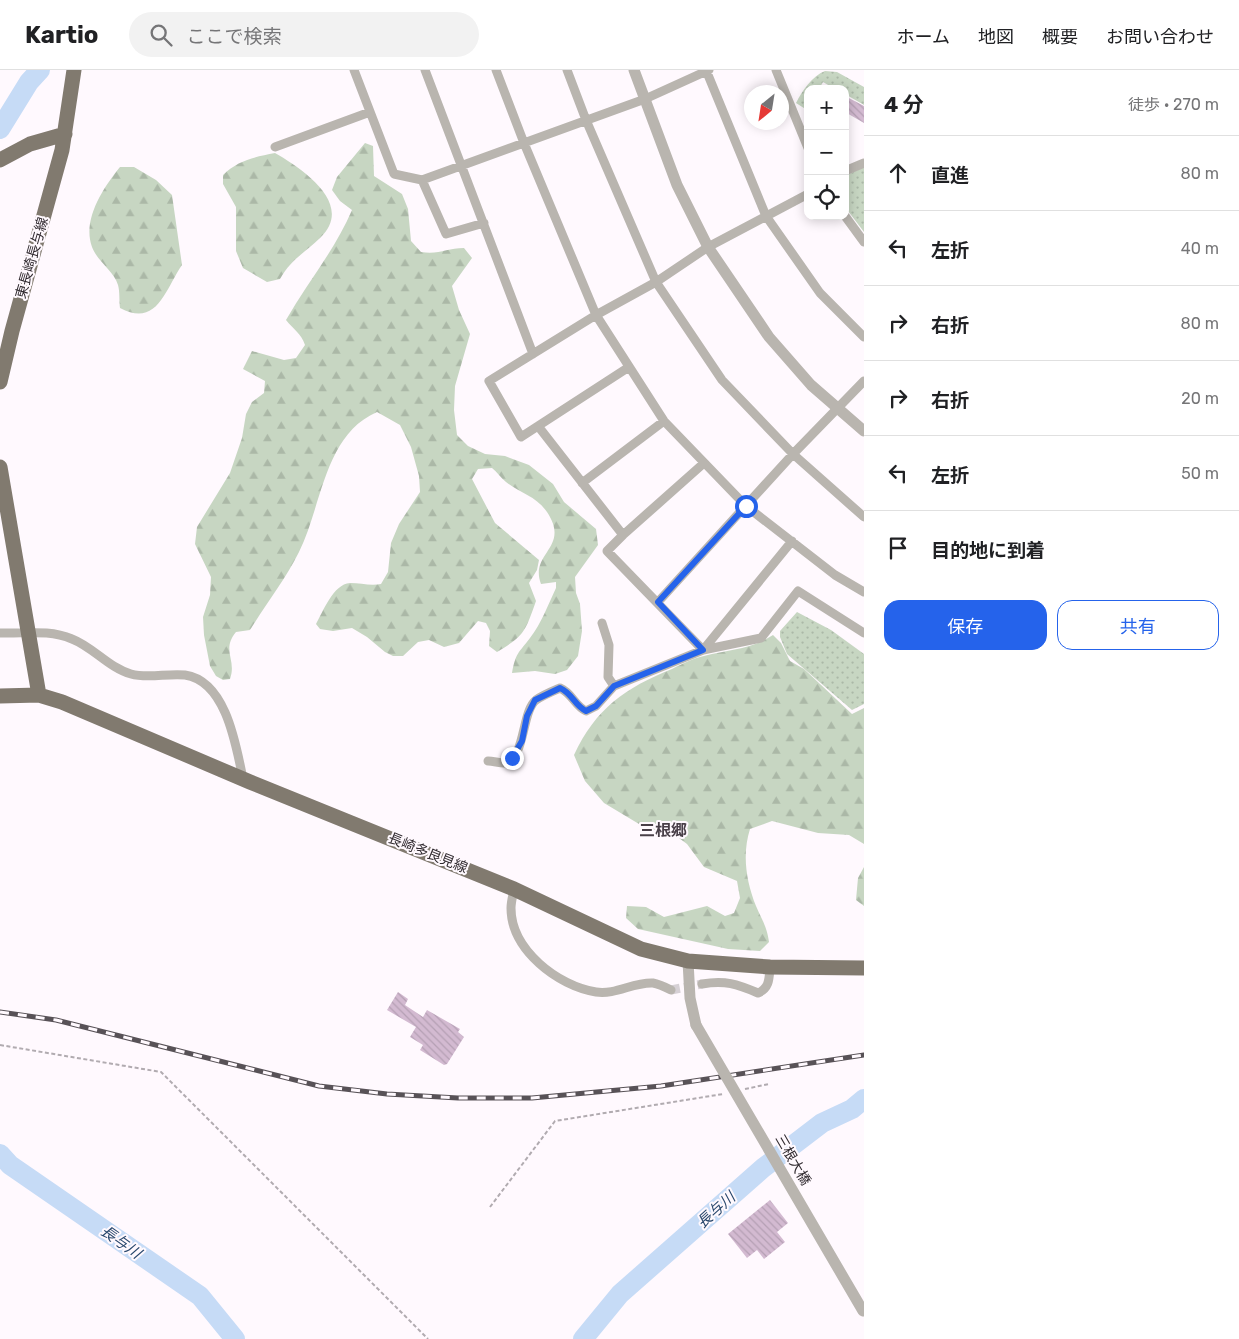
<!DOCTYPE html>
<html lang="ja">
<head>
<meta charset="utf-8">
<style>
	:root { --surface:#fff; --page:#f2f2f2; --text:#202124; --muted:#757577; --line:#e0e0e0; --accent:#2563eb }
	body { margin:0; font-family:Rubik,"Noto Sans JP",sans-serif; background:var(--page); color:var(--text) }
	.controls { position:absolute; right:15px; top:15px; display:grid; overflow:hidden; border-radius:10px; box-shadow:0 2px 12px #0003 }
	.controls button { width:45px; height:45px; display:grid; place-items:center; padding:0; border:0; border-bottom:1px solid var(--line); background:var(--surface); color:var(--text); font:25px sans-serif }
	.compass { position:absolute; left:744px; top:15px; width:45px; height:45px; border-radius:50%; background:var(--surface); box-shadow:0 2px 12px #0003; rotate:210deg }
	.stop { position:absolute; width:15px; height:15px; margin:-11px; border:4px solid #2563eb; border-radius:50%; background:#fff }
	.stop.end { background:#2563eb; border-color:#fff; box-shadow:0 1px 5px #0008 }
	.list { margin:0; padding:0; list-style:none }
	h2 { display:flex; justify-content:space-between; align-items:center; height:65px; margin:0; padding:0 20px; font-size:21px }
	h2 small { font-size:16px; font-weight:400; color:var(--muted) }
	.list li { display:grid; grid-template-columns:32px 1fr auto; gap:15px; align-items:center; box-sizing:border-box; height:75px; padding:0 20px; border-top:1px solid var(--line) }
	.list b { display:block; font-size:19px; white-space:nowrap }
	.list em { font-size:16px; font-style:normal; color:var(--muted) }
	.actions { display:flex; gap:10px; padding:15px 20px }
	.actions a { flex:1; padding:11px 0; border:1px solid var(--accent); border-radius:15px; text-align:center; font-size:18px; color:var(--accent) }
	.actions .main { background:var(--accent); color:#fff }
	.icon { flex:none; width:28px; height:28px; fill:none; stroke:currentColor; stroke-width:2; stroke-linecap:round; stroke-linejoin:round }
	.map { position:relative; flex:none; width:864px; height:1269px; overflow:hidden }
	header { display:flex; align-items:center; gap:30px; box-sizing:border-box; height:70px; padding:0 25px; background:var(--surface); border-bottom:1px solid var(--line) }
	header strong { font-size:24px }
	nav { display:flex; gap:28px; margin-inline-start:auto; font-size:18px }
	.search { width:350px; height:45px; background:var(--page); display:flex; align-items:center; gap:12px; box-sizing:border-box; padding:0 18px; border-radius:28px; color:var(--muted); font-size:19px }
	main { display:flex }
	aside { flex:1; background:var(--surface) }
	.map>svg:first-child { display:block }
	.grass { fill:url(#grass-dots) }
	.forest { fill:url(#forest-firs) }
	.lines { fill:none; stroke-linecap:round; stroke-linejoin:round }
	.river { stroke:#c6dbf6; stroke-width:20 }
	.building { fill:url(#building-back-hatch) }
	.minor-tunnel { stroke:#d6d0d5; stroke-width:9; stroke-dasharray:9 4.5; stroke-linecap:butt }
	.path { stroke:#b1abb0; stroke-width:2; stroke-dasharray:4 2.5; stroke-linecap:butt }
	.minor { stroke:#b9b5af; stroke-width:9 }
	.tertiary { stroke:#b9b5af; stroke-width:11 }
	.primary { stroke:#817a6f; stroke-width:15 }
	.rail-casing { stroke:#585257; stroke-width:5 }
	.rail { stroke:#fff9fe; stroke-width:3; stroke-dasharray:9; stroke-linecap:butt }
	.tertiary-bridge { stroke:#b9b5af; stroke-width:11 }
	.route { stroke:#2563eb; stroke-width:6 }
	.labels { text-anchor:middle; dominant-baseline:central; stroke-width:4; stroke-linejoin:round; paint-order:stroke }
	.street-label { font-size:14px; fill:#302a2f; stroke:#fff9fe }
	.water-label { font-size:15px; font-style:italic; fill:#29486d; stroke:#fff9fe }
	.quarter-label { font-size:16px; font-weight:bold; fill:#493f48; stroke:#fff9fe }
</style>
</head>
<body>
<header>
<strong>Kartio</strong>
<div class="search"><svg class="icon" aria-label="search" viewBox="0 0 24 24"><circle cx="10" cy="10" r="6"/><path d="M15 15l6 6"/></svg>ここで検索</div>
<nav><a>ホーム</a><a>地図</a><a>概要</a><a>お問い合わせ</a></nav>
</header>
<main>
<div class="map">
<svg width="864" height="1269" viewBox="0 0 864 1269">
	<defs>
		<pattern id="grass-dots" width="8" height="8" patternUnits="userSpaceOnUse" patternTransform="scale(1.25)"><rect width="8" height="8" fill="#c7d6c2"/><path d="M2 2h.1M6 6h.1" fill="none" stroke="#abb8a7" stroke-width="1.8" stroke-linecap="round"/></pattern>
		<pattern id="forest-firs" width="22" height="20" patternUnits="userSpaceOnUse" patternTransform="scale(1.25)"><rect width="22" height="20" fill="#c7d6c2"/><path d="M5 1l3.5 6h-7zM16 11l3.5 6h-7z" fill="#abb8a7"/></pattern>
		<pattern id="building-back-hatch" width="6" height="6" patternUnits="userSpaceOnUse" patternTransform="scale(1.25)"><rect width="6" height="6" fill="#d3bad1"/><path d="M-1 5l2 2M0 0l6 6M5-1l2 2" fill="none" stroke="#b5a0b4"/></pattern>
	</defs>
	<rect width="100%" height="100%" fill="#fff9fe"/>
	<!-- grass -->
	<path class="grass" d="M825,1L837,2L864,17V35L845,24V19H835L823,12L819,19H808L807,40L796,33C802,21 812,6 825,1Z
		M864,97V162L845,137V106Z
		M797,542L831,560L864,584V634L852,640L787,584L780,567V561Z"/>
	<!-- forest -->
	<path class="forest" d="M365,73L373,76L374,106L402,124L408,139L411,171L421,182C439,185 447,178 464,178L472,188L452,216L459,240L470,264L455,316L454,340L457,365L468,376L485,384L505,386L529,395L553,414L564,432L596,459L598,475L575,507L576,523L580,534L582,561L578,586L567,600L555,604L535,601L512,603C516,582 518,584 530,568C541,554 548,535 556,518V512L541,514C529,483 571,478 547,442C536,426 520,423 506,412C501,408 497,402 492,398L478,399L472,409L495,453L539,490L537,500L529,513L536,531C525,562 525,565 497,582L489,576L490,561L486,553L478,551L459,573L444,577L429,570L418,572L403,586H393L385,582L367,567L352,558L333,561L320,559L316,554C323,542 333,514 350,513C361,513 370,516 381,514L388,502L391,473L399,454L420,422L419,406L411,377L400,355L377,342C324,365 322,436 299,482C285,510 266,534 250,560L236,562C221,580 237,590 230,609L223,610L216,606L210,596L204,565L203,547L210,525L211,507L195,474L197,457L230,403L242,368L246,344L252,332L264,323L265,311L243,299L252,281L284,290L296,288L305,275C301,263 293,259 286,250C307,213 335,180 352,140L340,131L332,120L337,107Z
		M275,83C301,98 356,134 320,168C305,183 291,189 280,209L267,212L243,198L236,181V137L223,114V105C238,90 255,87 275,83Z
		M120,97H134L156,110L172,125L182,195C165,220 157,258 120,238C119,231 120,222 118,215C114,201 97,191 92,177C82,150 103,118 120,97Z
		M773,565L781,573L790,591L804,599L852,644L864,638V774L849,765L818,763L772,751L750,759C742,784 746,811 756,836C762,850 767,857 769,872L760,881L728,879L638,859L626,848L627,836L646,837L664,847L707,836L725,846L734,843L740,828L737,811L704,797L687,774L667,759L649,760L604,733L585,711L574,685C596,638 625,618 672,599C682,594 693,588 704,586C729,579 750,580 773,565Z
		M864,797V836L856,830L858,808Z"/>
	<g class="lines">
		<!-- river -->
		<path class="river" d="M0,59L29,12L40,0
			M0,1084L10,1095L200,1226L235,1269
			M583,1269L620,1224L763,1098L822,1053L852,1039L864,1029"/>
	</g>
	<!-- building -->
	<path class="building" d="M845,26L864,36V53L845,42Z
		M398,922L408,929L405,935L423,947L427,940L460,959L458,962L464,967L447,994L444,995L420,980L423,975L410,967L416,957L387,940Z
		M770,1130L788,1153L777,1162L785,1172L764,1189L757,1180L747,1188L728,1164Z"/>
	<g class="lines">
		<!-- minor-tunnel -->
		<path class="minor-tunnel" d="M671,920L702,914"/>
		<!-- path -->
		<path class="path" d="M0,975L161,1002L428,1269
			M745,1019L769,1014
			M490,1137L555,1051L723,1024"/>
		<!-- minor -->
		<path class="minor" d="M354,0L394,104L422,110L645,29L709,0
			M425,0L533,284
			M496,0L524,73L596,245L664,351L746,436L835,505L864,522
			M567,0L586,50L656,212L722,310L793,384L864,447
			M706,0L766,146L820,223L864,267
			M776,0L808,78
			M275,77L370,42
			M845,101L864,93
			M422,110L446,164L484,153
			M808,124L708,177L656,212L596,245L489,311L521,367L538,356L623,465L607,481L703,580L761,568L798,521L864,563
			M845,146L864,172
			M538,356L629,297
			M582,413L664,351
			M623,465L704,393
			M658,532L793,384L864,311
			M602,553L609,575L608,607L614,616
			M0,563C25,564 48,559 72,569C93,577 109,598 131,604C148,609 167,603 185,605C226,611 236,675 243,709
			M488,691C493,691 499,693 504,693C526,690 521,642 536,630C543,625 553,621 560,618C572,623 575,636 586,641L596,636L614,616L703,580L792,471
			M514,819C513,825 511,832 511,838C511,880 558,916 596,922C616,925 633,912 653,913C659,914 665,917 671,920
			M702,914C725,910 737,914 758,923C770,918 769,908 770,897"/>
		<!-- tertiary -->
		<path class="tertiary" d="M634,0L677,115L708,177L769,267L811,315L864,361
			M688,891L690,928L696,955"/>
		<!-- primary -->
		<path class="primary" d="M0,90L30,74L65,64
			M0,312L12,261L62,80L74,0
			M0,397L39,625
			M0,626L39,625L62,632L250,712L514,819L641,879L688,891L770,897L864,898"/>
		<!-- rail casing -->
		<g class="rail-casing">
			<path id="rail" d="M0,942L56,950L319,1016L387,1024L458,1028H532L661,1016L864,985"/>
		</g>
		<!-- rail -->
		<use href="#rail" class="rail"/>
		<!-- tertiary-bridge -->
		<path class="tertiary-bridge" d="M696,955L863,1241"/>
	</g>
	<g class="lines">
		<!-- route -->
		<path class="route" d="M512,688L522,671L527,646L535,630L560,618C572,623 575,636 586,641L596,636L614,616L703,580L658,532L746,436"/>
	</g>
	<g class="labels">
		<!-- street labels -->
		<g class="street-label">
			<text transform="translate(32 188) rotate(-74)">東長崎長与線</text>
			<text transform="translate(428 783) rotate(22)">長崎多良見線</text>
			<text transform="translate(793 1090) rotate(60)">三根大橋</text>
		</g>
		<!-- water labels -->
		<g class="water-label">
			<text transform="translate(716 1140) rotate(-42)">長与川</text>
			<text transform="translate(121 1172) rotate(35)">長与川</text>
		</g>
		<!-- quarter labels -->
		<g class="quarter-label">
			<text x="663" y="760">三根郷</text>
		</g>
	</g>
</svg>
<div class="controls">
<button>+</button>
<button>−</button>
<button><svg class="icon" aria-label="locate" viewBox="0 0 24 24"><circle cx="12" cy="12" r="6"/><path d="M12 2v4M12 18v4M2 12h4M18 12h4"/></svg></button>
</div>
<svg class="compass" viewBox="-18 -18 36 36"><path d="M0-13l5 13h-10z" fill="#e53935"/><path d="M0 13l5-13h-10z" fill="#757577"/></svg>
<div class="stop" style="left:746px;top:436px"></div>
<div class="stop end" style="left:512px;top:688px"></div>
</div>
<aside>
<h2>4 分<small>徒歩 · 270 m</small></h2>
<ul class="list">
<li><svg class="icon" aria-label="ahead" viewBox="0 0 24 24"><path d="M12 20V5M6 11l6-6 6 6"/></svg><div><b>直進</b></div><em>80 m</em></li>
<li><svg class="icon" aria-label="left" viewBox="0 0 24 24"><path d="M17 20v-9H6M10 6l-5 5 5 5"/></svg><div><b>左折</b></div><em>40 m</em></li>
<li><svg class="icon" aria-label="right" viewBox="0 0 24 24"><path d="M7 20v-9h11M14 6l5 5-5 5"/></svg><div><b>右折</b></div><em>80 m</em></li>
<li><svg class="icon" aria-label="right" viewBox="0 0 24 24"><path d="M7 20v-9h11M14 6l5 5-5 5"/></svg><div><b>右折</b></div><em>20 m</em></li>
<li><svg class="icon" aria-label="left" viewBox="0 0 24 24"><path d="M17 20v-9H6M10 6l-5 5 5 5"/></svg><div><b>左折</b></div><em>50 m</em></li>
<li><svg class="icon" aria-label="arrive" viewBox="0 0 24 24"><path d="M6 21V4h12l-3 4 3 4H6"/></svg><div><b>目的地に到着</b></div></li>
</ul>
<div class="actions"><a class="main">保存</a><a>共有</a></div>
</aside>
</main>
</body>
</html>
